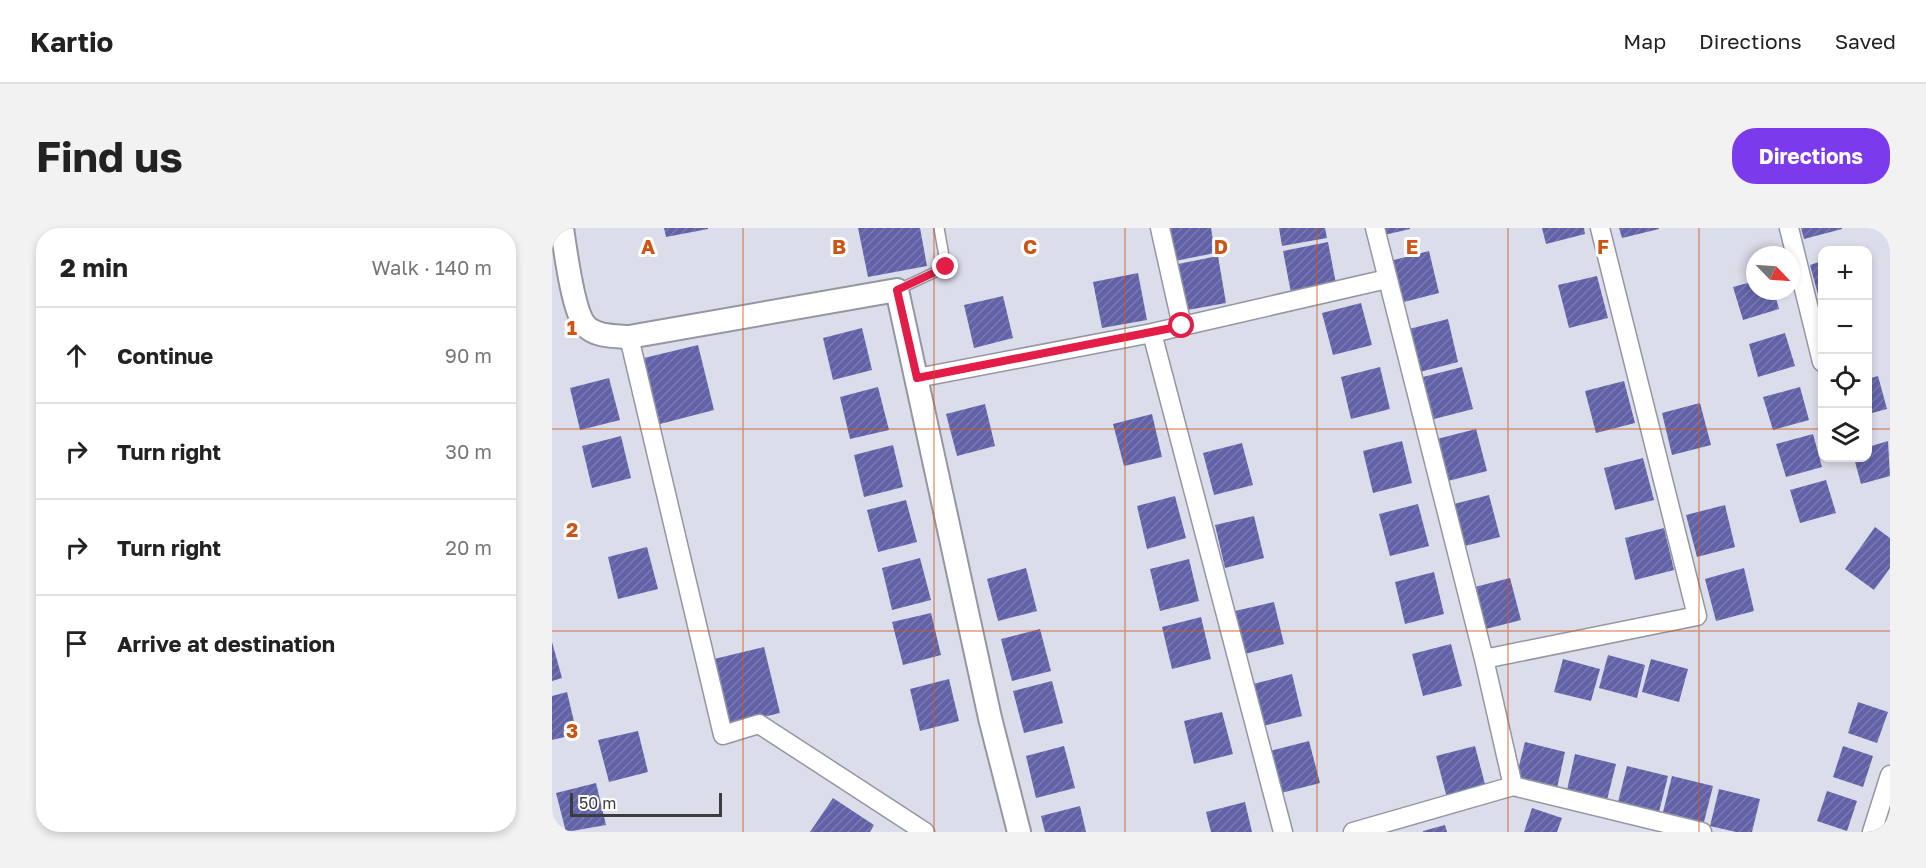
<!DOCTYPE html>
<html lang="en">
<head>
<meta charset="utf-8">
<style>
	:root { --surface:#fff; --page:#f2f2f2; --text:#222; --muted:#767676; --line:#e0e0e0; --accent:#7c3aed }
	body { margin:0; font-family:"Golos Text",sans-serif; background:var(--page); color:var(--text) }
	.controls { position:absolute; right:18px; top:18px; display:grid; overflow:hidden; border-radius:12px; box-shadow:0 3px 9px #0003 }
	.controls button { width:54px; height:54px; display:grid; place-items:center; padding:0; border:0; border-bottom:2px solid var(--line); background:var(--surface); color:var(--text); font:30px sans-serif }
	.compass { position:absolute; left:1194px; top:18px; width:54px; height:54px; border-radius:50%; background:var(--surface); box-shadow:0 3px 9px #0003; rotate:115deg }
	.scale { position:absolute; left:18px; bottom:15px; width:152px; box-sizing:border-box; padding-left:6px; border:3px solid #3b3b40; border-top:0; font-size:16px; line-height:21px; white-space:nowrap; color:#3b3b40; -webkit-text-stroke:4px #fff; paint-order:stroke }
	.stop { position:absolute; width:18px; height:18px; margin:-14px; border:4px solid #e11d48; border-radius:50%; background:#fff }
	.stop.end { background:#e11d48; border-color:#fff; box-shadow:0 2px 6px #0008 }
	.list { margin:0; padding:0; list-style:none }
	h2 { display:flex; justify-content:space-between; align-items:center; height:78px; margin:0; padding:0 24px; font-size:26px }
	h2 small { font-size:20px; font-weight:400; color:var(--muted) }
	.list li { display:grid; grid-template-columns:39px 1fr auto; gap:18px; align-items:center; box-sizing:border-box; height:96px; padding:0 24px; border-top:2px solid var(--line) }
	.list b { display:block; font-size:22px; white-space:nowrap }
	.list em { font-size:20px; font-style:normal; color:var(--muted) }
	.icon { flex:none; width:33px; height:33px; fill:none; stroke:currentColor; stroke-width:2; stroke-linecap:round; stroke-linejoin:round }
	.map { position:relative; flex:none; width:1338px; height:604px; overflow:hidden; border-radius:24px }
	header { display:flex; align-items:center; gap:36px; box-sizing:border-box; height:84px; padding:0 30px; background:var(--surface); border-bottom:2px solid var(--line) }
	header strong { font-size:28px }
	nav { display:flex; gap:33px; margin-inline-start:auto; font-size:21px }
	.intro { display:flex; align-items:center; justify-content:space-between; box-sizing:border-box; height:144px; padding:0 36px }
	h1 { margin:0; font-size:42px }
	.button { padding:15px 27px; border-radius:24px; background:var(--accent); color:#fff; font-size:21px; font-weight:700 }
	main { display:flex; gap:36px; padding:0 36px }
	aside { flex:1; background:var(--surface); border-radius:24px; box-shadow:0 3px 9px #0003 }
	.map>svg:first-child { display:block }
	.building { fill:url(#building-hatch) }
	.lines { fill:none; stroke-linecap:round; stroke-linejoin:round }
	.service-casing { stroke:#9596a2; stroke-width:12 }
	.minor-casing { stroke:#9596a2; stroke-width:21 }
	.tertiary-casing { stroke:#9596a2; stroke-width:26 }
	.service { stroke:#fff; stroke-width:9 }
	.minor { stroke:#fff; stroke-width:18 }
	.tertiary { stroke:#fff; stroke-width:22 }
	.route { stroke:#e11d48; stroke-width:8 }
	.grid { fill:none; stroke:#ce5414; stroke-width:1.5; stroke-opacity:0.55 }
	.grid-label { font-size:20px; text-anchor:middle; font-weight:bold; fill:#ce5414; stroke:#fff; stroke-width:6; stroke-linejoin:round; paint-order:stroke }
</style>
</head>
<body>
<header>
<strong>Kartio</strong>
<nav><a>Map</a><a>Directions</a><a>Saved</a></nav>
</header>
<div class="intro"><h1>Find us</h1><a class="button">Directions</a></div>
<main>
<aside>
<h2>2 min<small>Walk · 140 m</small></h2>
<ul class="list">
<li><svg class="icon" aria-label="ahead" viewBox="0 0 24 24"><path d="M12 20V5M6 11l6-6 6 6"/></svg><div><b>Continue</b></div><em>90 m</em></li>
<li><svg class="icon" aria-label="right" viewBox="0 0 24 24"><path d="M7 20v-9h11M14 6l5 5-5 5"/></svg><div><b>Turn right</b></div><em>30 m</em></li>
<li><svg class="icon" aria-label="right" viewBox="0 0 24 24"><path d="M7 20v-9h11M14 6l5 5-5 5"/></svg><div><b>Turn right</b></div><em>20 m</em></li>
<li><svg class="icon" aria-label="arrive" viewBox="0 0 24 24"><path d="M6 21V4h12l-3 4 3 4H6"/></svg><div><b>Arrive at destination</b></div></li>
</ul>
</aside>
<div class="map">
<svg width="1338" height="604" viewBox="0 0 1338 604">
	<defs>
		<pattern id="building-hatch" width="6" height="6" patternUnits="userSpaceOnUse" patternTransform="scale(1.5)"><rect width="6" height="6" fill="#6162a7"/><path d="M-1 1l2-2M0 6l6-6M5 7l2-2" fill="none" stroke="#7a7aaf"/></pattern>
	</defs>
	<rect width="100%" height="100%" fill="#dcddea"/>
	<!-- building -->
	<path class="building" d="M112,0H156V1L114,9Z
		M306,0H368L375,38L316,49Z
		M612,0H659L663,25L618,34Z
		M727,0H773L775,10L730,18Z
		M830,0H858V1L832,7Z
		M990,0H1032L1033,6L994,16Z
		M1067,0H1107V1L1070,10Z
		M1249,0H1290V1L1252,11Z
		M776,14L785,61L740,70L731,23Z
		M877,23L887,65L848,75L838,33Z
		M666,28L674,75L630,83L621,37Z
		M1270,33V69L1267,70L1258,37Z
		M586,45L595,92L550,100L541,54Z
		M1045,48L1056,90L1017,100L1006,57Z
		M1203,53V63H1222L1227,81L1191,92L1181,59Z
		M451,68L461,110L422,120L412,77Z
		M809,75L820,117L781,127L770,85Z
		M896,91L906,134L868,144L857,101Z
		M310,100L320,142L281,152L271,110Z
		M1233,105L1243,138L1206,149L1197,116Z
		M146,117L162,182L108,196L92,130Z
		M828,139L838,181L799,191L789,149Z
		M910,139L921,181L882,191L871,149Z
		M1326,148L1335,181L1316,186V151Z
		M57,150L68,192L28,202L18,160Z
		M1072,153L1083,195L1044,205L1033,163Z
		M326,159L337,202L298,211L288,169Z
		M1248,159L1257,192L1221,202L1211,169Z
		M1148,175L1159,217L1120,227L1110,185Z
		M433,176L443,218L405,228L394,186Z
		M600,186L610,229L572,238L561,196Z
		M924,201L935,243L896,253L885,211Z
		M1261,206L1270,239L1234,249L1224,216Z
		M69,208L79,250L40,260L30,218Z
		M850,213L860,255L821,265L811,223Z
		M1336,213L1338,248L1309,256L1302,230H1316V219Z
		M690,215L701,257L662,267L651,225Z
		M341,217L351,259L312,269L302,227Z
		M1091,230L1102,272L1063,282L1052,240Z
		M1274,252L1284,285L1248,295L1238,262Z
		M937,267L948,309L909,319L898,277Z
		M623,268L634,310L595,321L585,278Z
		M354,272L365,314L326,324L315,282Z
		M866,276L877,318L838,328L827,286Z
		M1173,277L1183,319L1145,329L1134,287Z
		M702,288L712,330L673,340L663,297Z
		M1323,299L1338,310V340L1322,362L1293,341Z
		M1112,300L1122,342L1083,352L1073,310Z
		M95,319L106,361L66,371L56,329Z
		M368,330L379,372L340,382L330,340Z
		M637,331L647,373L608,383L598,341Z
		M474,340L485,383L446,393L435,351Z
		M1192,340L1202,383L1164,393L1153,351Z
		M882,344L892,386L853,396L843,354Z
		M958,350L969,392L930,402L919,360Z
		M722,374L732,416L693,426L683,383Z
		M379,385L389,427L351,437L340,394Z
		M649,389L659,431L620,441L610,399Z
		M488,401L499,443L460,453L449,411Z
		M0,414L10,450L0,453Z
		M899,416L910,458L871,468L860,426Z
		M212,419L228,485L174,498L158,432Z
		M1056,427L1093,437L1085,470L1047,460Z
		M1011,431L1048,441L1039,473L1002,464Z
		M1099,431L1136,441L1127,474L1090,464Z
		M740,446L750,488L711,498L701,456Z
		M397,451L407,493L368,503L358,461Z
		M500,453L511,495L472,505L461,463Z
		M15,464L25,506L0,512V468Z
		M1306,474L1336,484L1325,515L1296,505Z
		M670,484L681,526L642,536L632,493Z
		M86,503L96,544L57,554L46,512Z
		M757,513L768,555L729,565L718,523Z
		M973,514L1013,524L1005,560L964,550Z
		M512,518L523,560L484,570L474,528Z
		M923,518L934,560L895,570L884,528Z
		M1291,518L1321,528L1311,559L1281,549Z
		M1023,526L1064,536L1055,572L1015,562Z
		M1075,538L1116,548L1107,584L1066,574Z
		M1120,548L1161,558L1152,594L1111,584Z
		M44,555L54,597L14,604L4,565Z
		M1167,561L1208,571L1200,604H1184L1158,598Z
		M1275,563L1305,573L1295,603L1265,593Z
		M281,570L322,597L318,604H258Z
		M693,574L700,604H659L654,584Z
		M528,578L534,604H493L489,588Z
		M980,580L1010,590L1005,604H972Z
		M893,597L895,604H871V603Z"/>
	<g class="lines">
		<!-- service casing -->
		<g class="service-casing">
			<path id="service" d="M345,62L394,39L387,0"/>
		</g>
		<!-- minor casing -->
		<g class="minor-casing">
			<path id="minor" d="M608,0L630,98
				M823,0L932,431L961,558
				M1237,0L1270,134
				M600,105L731,604
				M77,109L171,507L207,496L373,604
				M365,150L600,105L835,51
				M932,431L1145,388L1048,0
				M801,604L961,558L1150,604
				M1320,604L1338,547"/>
		</g>
		<!-- tertiary casing -->
		<g class="tertiary-casing">
			<path id="tertiary" d="M10,0C13,20 21,83 33,97C43,109 63,108 77,109L345,62L438,490L467,604"/>
		</g>
		<!-- service -->
		<use href="#service" class="service"/>
		<!-- minor -->
		<use href="#minor" class="minor"/>
		<!-- tertiary -->
		<use href="#tertiary" class="tertiary"/>
	</g>
	<g class="lines">
		<!-- route -->
		<path class="route" d="M394,39L345,62L365,150L630,98"/>
	</g>
	<!-- grid -->
	<path class="grid" d="M191,0V604M382,0V604M573,0V604M765,0V604M956,0V604M1147,0V604M0,201H1270M1316,201H1338M0,403H1338"/>
	<g class="grid-label">
		<text x="96" y="26">A</text>
		<text x="287" y="26">B</text>
		<text x="478" y="26">C</text>
		<text x="669" y="26">D</text>
		<text x="860" y="26">E</text>
		<text x="1051" y="26">F</text>
		<text x="20" y="107">1</text>
		<text x="20" y="309">2</text>
		<text x="20" y="510">3</text>
	</g>
</svg>
<div class="controls">
<button>+</button>
<button>−</button>
<button><svg class="icon" aria-label="locate" viewBox="0 0 24 24"><circle cx="12" cy="12" r="6"/><path d="M12 2v4M12 18v4M2 12h4M18 12h4"/></svg></button>
<button><svg class="icon" aria-label="layers" viewBox="0 0 24 24"><path d="M12 4l9 5-9 5-9-5zM3 14l9 5 9-5"/></svg></button>
</div>
<svg class="compass" viewBox="-18 -18 36 36"><path d="M0-13l5 13h-10z" fill="#e53935"/><path d="M0 13l5-13h-10z" fill="#767676"/></svg>
<div class="scale">50 m</div>
<div class="stop" style="left:630px;top:98px"></div>
<div class="stop end" style="left:394px;top:39px"></div>
</div>
</main>
</body>
</html>
